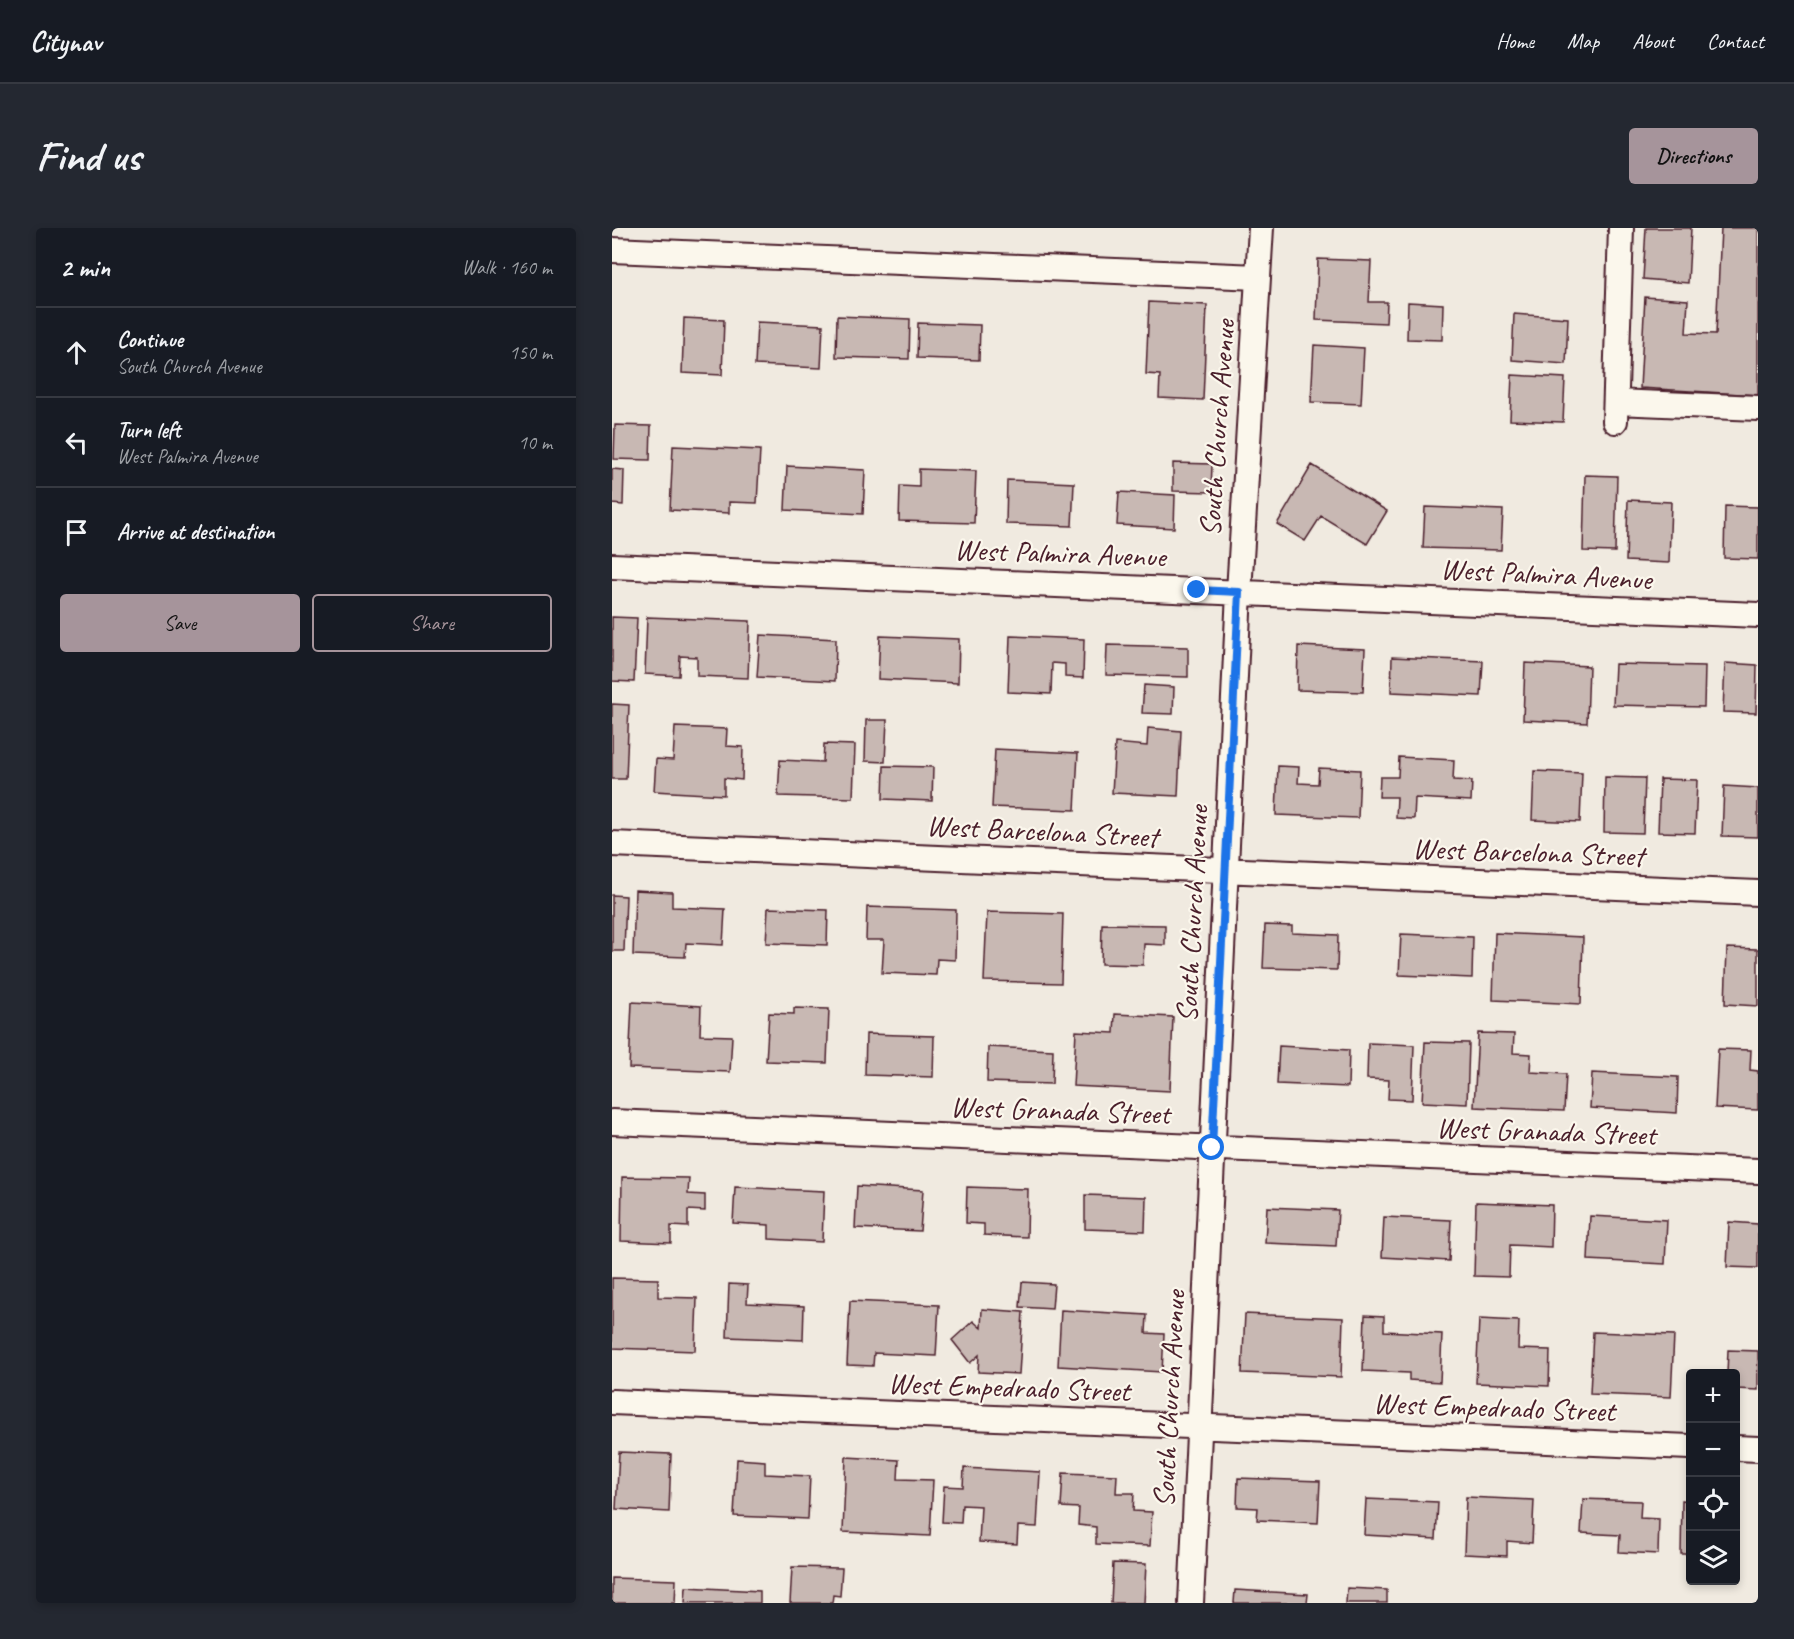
<!DOCTYPE html>
<html lang="en">
<head>
<meta charset="utf-8">
<style>
	:root { --surface:#171b24; --page:#242831; --text:#f1f3f6; --muted:#9ea1a6; --line:#363941; --accent:#a6949b }
	body { margin:0; font-family:Caveat,sans-serif; background:var(--page); color:var(--text) }
	.controls { position:absolute; right:18px; bottom:18px; display:grid; overflow:hidden; border-radius:6px; box-shadow:0 3px 9px #0003 }
	.controls button { width:54px; height:54px; display:grid; place-items:center; padding:0; border:0; border-bottom:2px solid var(--line); background:var(--surface); color:var(--text); font:30px sans-serif }
	.stop { position:absolute; width:18px; height:18px; margin:-14px; border:4px solid #1a73e8; border-radius:50%; background:#fff }
	.stop.end { background:#1a73e8; border-color:#fff; box-shadow:0 2px 6px #0008 }
	.list { margin:0; padding:0; list-style:none }
	h2 { display:flex; justify-content:space-between; align-items:center; height:78px; margin:0; padding:0 24px; font-size:26px }
	h2 small { font-size:20px; font-weight:400; color:var(--muted) }
	.list li { display:grid; grid-template-columns:39px 1fr auto; gap:18px; align-items:center; box-sizing:border-box; height:90px; padding:0 24px; border-top:2px solid var(--line) }
	.list b { display:block; font-size:22px; white-space:nowrap }
	.list p { margin:0; font-size:20px; white-space:nowrap; color:var(--muted) }
	.list em { font-size:20px; font-style:normal; color:var(--muted) }
	.actions { display:flex; gap:12px; padding:18px 24px }
	.actions a { flex:1; padding:14px 0; border:2px solid var(--accent); border-radius:6px; text-align:center; font-size:21px; color:var(--accent) }
	.actions .main { background:var(--accent); color:#111 }
	.icon { flex:none; width:33px; height:33px; fill:none; stroke:currentColor; stroke-width:2; stroke-linecap:round; stroke-linejoin:round }
	.map { position:relative; flex:none; width:1146px; height:1375px; overflow:hidden; border-radius:6px }
	header { display:flex; align-items:center; gap:36px; box-sizing:border-box; height:84px; padding:0 30px; background:var(--surface); border-bottom:2px solid var(--line) }
	header strong { font-size:28px }
	nav { display:flex; gap:33px; margin-inline-start:auto; font-size:21px }
	.intro { display:flex; align-items:center; justify-content:space-between; box-sizing:border-box; height:144px; padding:0 36px }
	h1 { margin:0; font-size:42px }
	.button { padding:15px 27px; border-radius:6px; background:var(--accent); color:#111; font-size:21px; font-weight:700 }
	main { display:flex; gap:36px; padding:0 36px }
	aside { flex:1; background:var(--surface); border-radius:6px; box-shadow:0 3px 9px #0003 }
	.map>svg:first-child { display:block }
	.building { fill:#c8b8b3; stroke:#4a1f2b; stroke-width:1.5 }
	.lines { fill:none; stroke-linecap:round; stroke-linejoin:round }
	.minor-casing { stroke:#4a1f2b; stroke-width:28 }
	.minor { stroke:#fbf7ec; stroke-width:24 }
	.route { stroke:#1a73e8; stroke-width:8 }
	.labels { text-anchor:middle; dominant-baseline:central; stroke-width:4.5; stroke-linejoin:round; paint-order:stroke }
	.street-label { font-size:30px; fill:#4a1f2b; stroke:#fbf7ec }
</style>
</head>
<body>
<header>
<strong>Citynav</strong>
<nav><a>Home</a><a>Map</a><a>About</a><a>Contact</a></nav>
</header>
<div class="intro"><h1>Find us</h1><a class="button">Directions</a></div>
<main>
<aside>
<h2>2 min<small>Walk · 160 m</small></h2>
<ul class="list">
<li><svg class="icon" aria-label="ahead" viewBox="0 0 24 24"><path d="M12 20V5M6 11l6-6 6 6"/></svg><div><b>Continue</b><p>South Church Avenue</p></div><em>150 m</em></li>
<li><svg class="icon" aria-label="left" viewBox="0 0 24 24"><path d="M17 20v-9H6M10 6l-5 5 5 5"/></svg><div><b>Turn left</b><p>West Palmira Avenue</p></div><em>10 m</em></li>
<li><svg class="icon" aria-label="arrive" viewBox="0 0 24 24"><path d="M6 21V4h12l-3 4 3 4H6"/></svg><div><b>Arrive at destination</b></div></li>
</ul>
<div class="actions"><a class="main">Save</a><a>Share</a></div>
</aside>
<div class="map">
<svg width="1146" height="1375" viewBox="0 0 1146 1375">
	<rect width="100%" height="100%" fill="#f0eae0"/>
	<filter id="ink" filterUnits="userSpaceOnUse"><feTurbulence type="fractalNoise" baseFrequency=".0167" numOctaves="2"/><feDisplacementMap in="SourceGraphic" scale="12" xChannelSelector="R" yChannelSelector="G"/><feConvolveMatrix kernelMatrix="1 2 1 2 8 2 1 2 1" color-interpolation-filters="sRGB"/></filter>
	<g filter="url(#ink)">
		<!-- building -->
		<path class="building" d="M1034,0H1079L1076,55L1031,51Z
			M1109,0H1146V167L1028,160L1033,69L1076,72L1074,105L1104,106Z
			M706,31L759,33L757,74H775L774,95L704,92Z
			M537,74L595,77L591,172L547,170L548,147L534,146Z
			M796,74L831,76L830,112L795,111Z
			M902,86L956,90L954,136L900,132Z
			M225,88L298,91L297,131L224,129Z
			M72,90L112,92L110,147L70,145Z
			M145,94L211,97L209,140L143,137Z
			M306,95L368,97L367,132L305,130Z
			M702,117L752,120L749,176L699,174Z
			M900,147L953,150L951,194L898,192Z
			M3,197L39,198L38,232L2,231Z
			M61,218L148,222L145,275L117,274V285L58,282Z
			M561,235L600,236L599,264L561,263Z
			M700,237L775,283L755,316L709,288L693,313L665,296Z
			M175,238L253,242L251,286L173,282Z
			M0,241L12,242L11,277L0,276Z
			M307,241L364,243L362,295L287,293L288,258L307,259Z
			M973,247L1005,248L1003,324L971,323Z
			M395,252L462,255L460,298L394,296Z
			M507,264L563,267L562,300L505,297Z
			M1016,272L1059,274L1057,335L1014,333Z
			M1113,278L1146,279V331L1112,330Z
			M813,279L891,282L889,322L811,320Z
			M0,389L25,390L22,454L0,453Z
			M35,389L138,393L136,450L85,448V429L68,428L67,448L33,446Z
			M148,407L224,411L223,453L145,449Z
			M268,408L347,411L346,455L266,451Z
			M398,408L472,411L471,450L453,449V436L440,435L439,466L396,464Z
			M495,417L576,419V449L494,447Z
			M686,418L753,421L751,464L685,462Z
			M780,429L871,433L869,468L779,464Z
			M913,435L977,438L975,495L911,492Z
			M1113,435L1145,437L1144,485L1111,484Z
			M1003,436L1093,438L1092,479L1001,477Z
			M532,457L562,459L561,486L530,485Z
			M0,476L17,477L14,551H0Z
			M254,492H275L273,534L253,533Z
			M63,499L115,501L114,518L131,519L130,552L112,550V567L42,563L44,531L61,532Z
			M536,500L569,503L566,568L500,565L503,515L535,518Z
			M212,516L243,517L241,570L166,568L168,532L211,534Z
			M383,521L466,525L463,582L380,579Z
			M787,529L842,532L841,552L860,553L859,573L803,570L802,591L784,590L785,569H767L768,549H786Z
			M272,538L321,539L320,573L271,571Z
			M666,538L687,539L686,555L706,556L707,540L748,542L746,590L664,587Z
			M922,543L970,545L968,594L920,592Z
			M993,549L1033,550L1031,605L992,604Z
			M1048,551L1085,552L1083,605L1046,604Z
			M1112,558L1146,560V609L1110,608Z
			M23,662L60,664V679L113,681L111,717L74,715L73,729L21,727Z
			M0,667L14,668L12,723H0Z
			M255,679L344,682L343,732L325,731L324,747L270,745L272,712H254Z
			M156,680L216,682L215,717L154,715Z
			M375,684L451,686L449,755L372,753Z
			M490,696L553,697V717L532,716L531,737L489,736Z
			M653,697L680,698V705L726,707L725,742L651,740Z
			M883,705L971,709L969,776L881,772Z
			M789,706L861,709L860,750L787,747Z
			M1115,720L1146,721V778L1113,776Z
			M20,774L89,778L88,807L120,808L118,844L17,840Z
			M182,780L217,781L215,835L154,833L157,785L182,786Z
			M503,786L561,789L558,863L461,858L464,803L502,805Z
			M866,805L902,806L901,825L919,826L918,844L954,846L952,883L862,879Z
			M254,806L322,808L321,849L253,847Z
			M813,814L857,815L855,876L810,874Z
			M756,815L802,817L800,872L776,871L777,852L755,851Z
			M667,818L737,822L736,859L665,856Z
			M376,819L441,822L440,856L375,854Z
			M1106,821L1139,822L1138,842L1146,843V882L1103,880Z
			M980,845L1066,849L1065,885L978,880Z
			M10,949L77,950L76,966L93,967V983L76,982V999L59,998V1015L9,1013Z
			M245,958L311,962L308,1003L243,1000Z
			M123,959L212,963L210,1014L157,1011V997L121,995Z
			M355,959L416,961L415,1009L372,1007V996L354,995Z
			M473,967L534,969L533,1003L473,1001Z
			M864,974L940,977L939,1019L898,1017L897,1049L862,1048Z
			M655,979L726,982L724,1018L653,1015Z
			M978,988L1055,992L1053,1036L976,1032Z
			M772,989L839,992L837,1033L770,1029Z
			M1117,994L1146,996V1040L1115,1039Z
			M0,1050L46,1051V1069L85,1070L83,1123L0,1120Z
			M410,1054L442,1056L440,1081L408,1079Z
			M117,1056L136,1057L135,1075L192,1078L191,1112L115,1109Z
			M238,1073L327,1077L324,1128L262,1125L261,1138L235,1137Z
			M370,1081L411,1084L407,1146L366,1144L367,1127L358,1135L340,1112L361,1093L369,1100Z
			M449,1082L535,1087L534,1105L552,1106L550,1144L446,1138Z
			M633,1086L731,1090L729,1149L630,1145Z
			M753,1087L772,1088V1103L830,1106L828,1154L797,1152V1145L751,1143Z
			M867,1091L907,1093L906,1121L938,1122L937,1158L864,1155Z
			M981,1104L1062,1107L1059,1169L978,1166Z
			M1116,1122L1146,1123V1162L1124,1161V1146H1115Z
			M7,1224L59,1226L57,1284L4,1281Z
			M234,1229L287,1232L286,1251L321,1252L318,1308L231,1304Z
			M125,1231L153,1233V1246L198,1248L196,1291L122,1288Z
			M352,1240L428,1244L425,1299L406,1298L405,1316L367,1314L369,1278L350,1277L349,1295L330,1294L332,1258L351,1259Z
			M451,1245L505,1247L504,1265H522L521,1283L540,1284L538,1318L484,1316V1299L466,1297L467,1280L449,1279Z
			M626,1250L708,1253L706,1295L645,1292L646,1280L625,1279Z
			M854,1269L922,1272L920,1315L895,1313V1328L852,1326Z
			M754,1271L826,1274L824,1311L752,1307Z
			M971,1271L1029,1273L1028,1290L1047,1291L1046,1326L1007,1324L1008,1307L969,1305Z
			M1070,1272L1078,1273V1326H1069Z
			M501,1335L534,1336L532,1375H499Z
			M180,1339L230,1340L228,1368L221,1367L220,1375H178Z
			M0,1350L64,1352L63,1375H0Z
			M74,1359L148,1363V1375H73Z
			M735,1360L775,1362V1375H734Z
			M623,1362L696,1366L695,1375H622Z"/>
		<g class="lines">
			<!-- minor casing -->
			<g class="minor-casing">
				<path id="minor" d="M0,22L646,49
					M1004,174L1146,180
					M1003,193L1009,0
					M0,338L1146,387
					M0,616L1146,665
					M0,894L1146,943
					M0,1174L1078,1219
					M1124,1220L1146,1221
					M579,1375L627,364L649,0"/>
			</g>
			<!-- minor -->
			<use href="#minor" class="minor"/>
		</g>
	</g>
	<g class="lines" filter="url(#ink)">
		<!-- route -->
		<path class="route" d="M585,362L627,364L600,920"/>
	</g>
	<g class="labels">
		<!-- street labels -->
		<g class="street-label">
			<text transform="translate(605 200) rotate(-86)">South Church Avenue</text>
			<text transform="translate(448 325) rotate(2)">West Palmira Avenue</text>
			<text transform="translate(934 346) rotate(3)">West Palmira Avenue</text>
			<text transform="translate(430 603) rotate(3)">West Barcelona Street</text>
			<text transform="translate(916 624) rotate(2)">West Barcelona Street</text>
			<text transform="translate(580 686) rotate(-87)">South Church Avenue</text>
			<text transform="translate(448 882) rotate(2)">West Granada Street</text>
			<text transform="translate(934 903) rotate(2)">West Granada Street</text>
			<text transform="translate(397 1159) rotate(2)">West Empedrado Street</text>
			<text transform="translate(557 1171) rotate(-87)">South Church Avenue</text>
			<text transform="translate(882 1179) rotate(2)">West Empedrado Street</text>
		</g>
	</g>
</svg>
<div class="controls">
<button>+</button>
<button>−</button>
<button><svg class="icon" aria-label="locate" viewBox="0 0 24 24"><circle cx="12" cy="12" r="6"/><path d="M12 2v4M12 18v4M2 12h4M18 12h4"/></svg></button>
<button><svg class="icon" aria-label="layers" viewBox="0 0 24 24"><path d="M12 4l9 5-9 5-9-5zM3 14l9 5 9-5"/></svg></button>
</div>
<div class="stop" style="left:600px;top:920px"></div>
<div class="stop end" style="left:585px;top:362px"></div>
</div>
</main>
</body>
</html>
